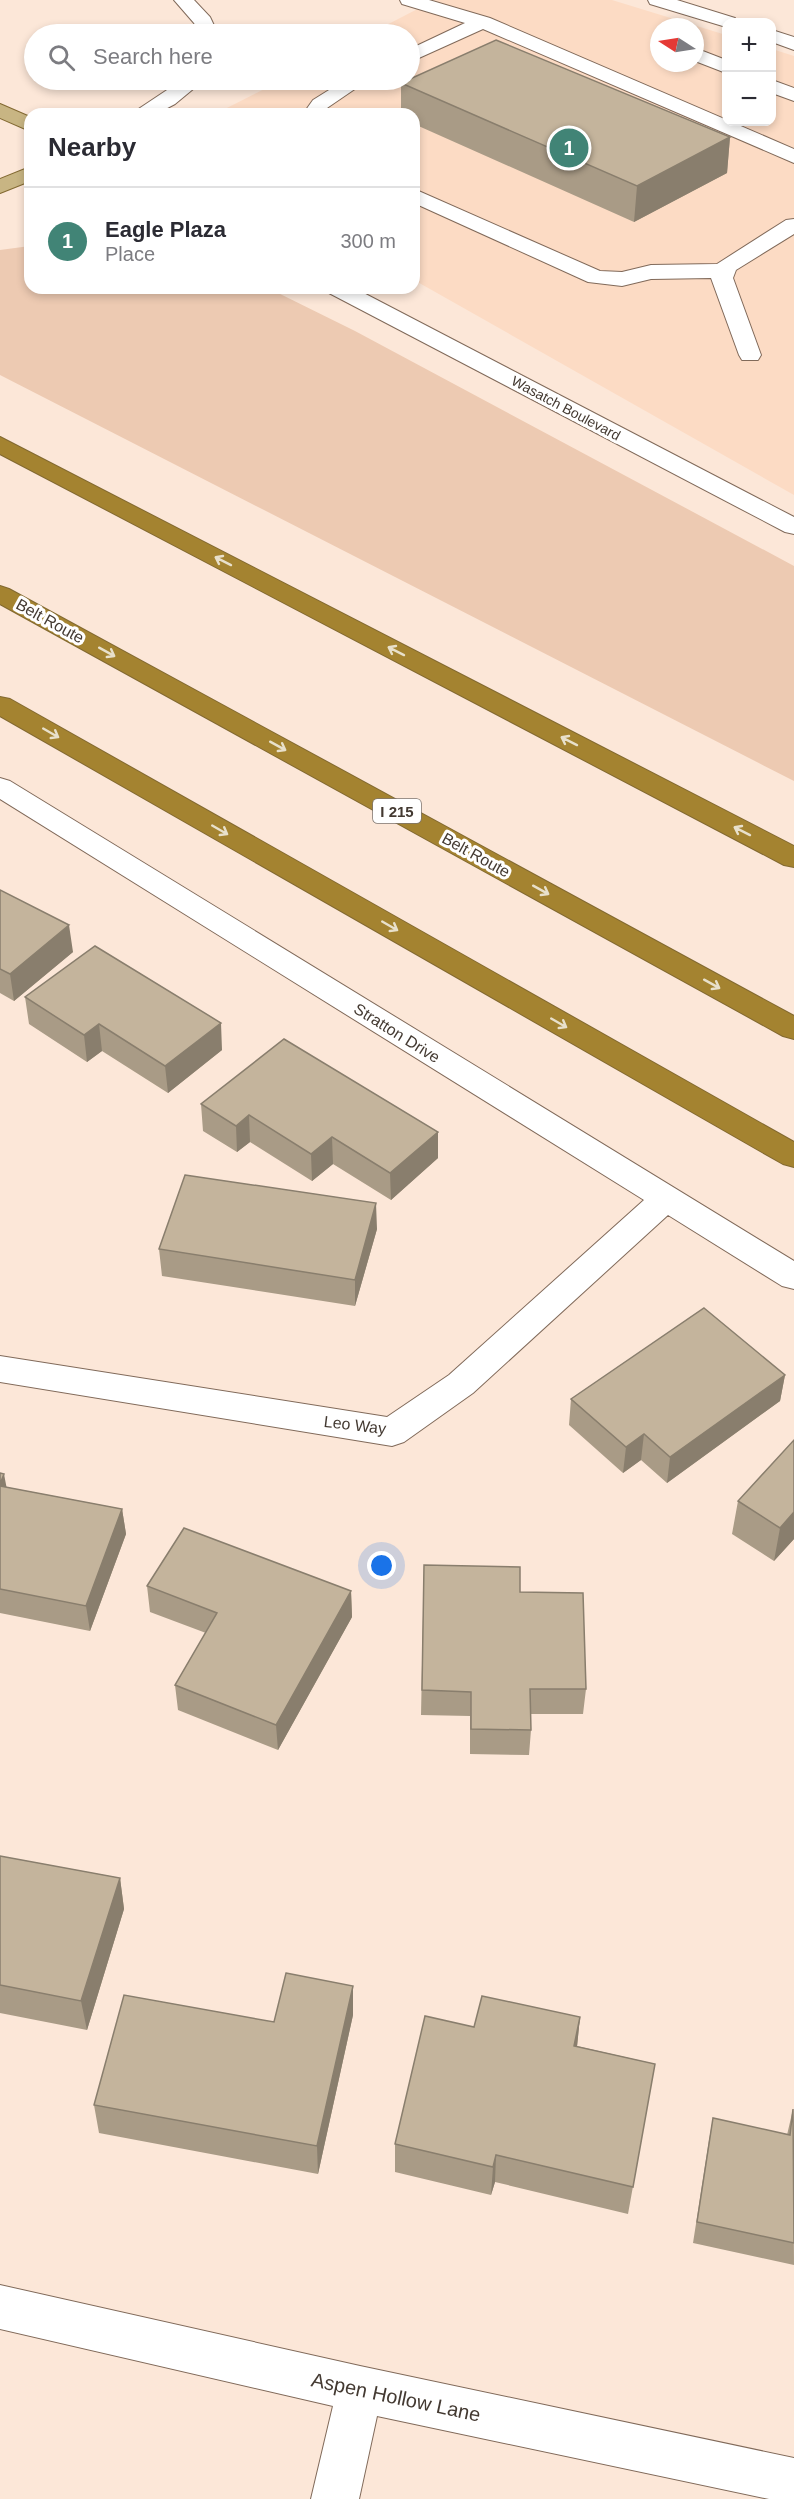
<!DOCTYPE html>
<html lang="en">
<head>
<meta charset="utf-8">
<style>
	:root { --surface:#fff; --page:#f7f7f7; --text:#2b2b33; --muted:#7c7c81; --line:#e1e1e2; --accent:#418476 }
	body { margin:0; font-family:Helvetica,sans-serif; background:var(--page); color:var(--text) }
	.controls { position:absolute; right:18px; top:18px; display:grid; overflow:hidden; border-radius:12px; box-shadow:0 3px 9px #0003 }
	.controls button { width:54px; height:54px; display:grid; place-items:center; padding:0; border:0; border-bottom:2px solid var(--line); background:var(--surface); color:var(--text); font:30px sans-serif }
	.compass { position:absolute; left:650px; top:18px; width:54px; height:54px; border-radius:50%; background:var(--surface); box-shadow:0 3px 9px #0003; rotate:282deg }
	.you { position:absolute; left:382px; top:1566px; width:21px; height:21px; margin:-15px; border:4px solid #fff; border-radius:50%; background:#1a73e8; box-shadow:0 0 0 9px #1a73e833 }
	.badge { display:grid; place-items:center; width:39px; height:39px; border-radius:50%; background:var(--accent); color:#fff; font-size:20px; font-weight:700 }
	.pin { position:absolute; translate:-50% -50%; border:3px solid #fff; box-shadow:0 2px 6px #0006 }
	.list { margin:0; padding:0; list-style:none }
	h2 { display:flex; justify-content:space-between; align-items:center; height:78px; margin:0; padding:0 24px; font-size:26px }
	h2 small { font-size:20px; font-weight:400; color:var(--muted) }
	.list li { display:grid; grid-template-columns:39px 1fr auto; gap:18px; align-items:center; box-sizing:border-box; height:108px; padding:0 24px; border-top:2px solid var(--line) }
	.list b { display:block; font-size:22px; white-space:nowrap }
	.list p { margin:0; font-size:20px; white-space:nowrap; color:var(--muted) }
	.list em { font-size:20px; font-style:normal; color:var(--muted) }
	.icon { flex:none; width:33px; height:33px; fill:none; stroke:currentColor; stroke-width:2; stroke-linecap:round; stroke-linejoin:round }
	.map { position:relative; flex:none; width:794px; height:2499px; overflow:hidden }
	.search { position:absolute; background:var(--surface); box-shadow:0 3px 9px #0003; left:24px; top:24px; width:396px; height:66px; display:flex; align-items:center; gap:15px; box-sizing:border-box; padding:0 21px; border-radius:33px; color:var(--muted); font-size:22px }
	.panel { position:absolute; background:var(--surface); box-shadow:0 3px 9px #0003; left:24px; top:108px; width:396px; height:186px; border-radius:18px }
	.map>svg:first-child { display:block }
	.built { fill:#fcdbc4; fill-rule:evenodd }
	.green { fill:#edcab2 }
	.lines { fill:none; stroke-linecap:round; stroke-linejoin:round }
	.minor-casing { stroke:#816a5a; stroke-width:2 }
	.major-casing { stroke:#826931; stroke-width:2 }
	.highway-casing { stroke:#826931; stroke-width:2 }
	.minor { fill:#fff; fill-rule:evenodd }
	.major { fill:#c8b583; fill-rule:evenodd }
	.highway { fill:#a48330; fill-rule:evenodd }
	.wall { fill:#a99b86 }
	.shaded-wall { fill:#897e6d }
	.building { fill:#c4b49c; stroke:#897e6d; stroke-width:1.5 }
	.oneway { stroke:#e8e0cb }
	.labels { text-anchor:middle; dominant-baseline:central; stroke-width:6; stroke-linejoin:round; paint-order:stroke }
	.far-street-label { font-size:14px; fill:#443a32; stroke:#fff }
	.shield { fill:#fff; stroke:#7c7570; stroke-width:1.5 }
	.shield-label { font-size:15px; font-weight:bold; fill:#443a32 }
	.street-label { font-size:16px; fill:#443a32; stroke:#fff }
	.near-street-label { font-size:20px; fill:#443a32; stroke:#fff }
</style>
</head>
<body>
<div class="map">
<svg width="794" height="2499" viewBox="0 0 794 2499">
	<rect width="100%" height="100%" fill="#fce7d8"/>
	<!-- built -->
	<path class="built" d="M435,0H612L726,35V122H772V49L794,56V495L414,280V114H215L282,80H410V34H369ZM659,27H695V63H659Z"/>
	<!-- green -->
	<path class="green" d="M30,246V288H268L355,331L794,566V781L0,375V250Z"/>
	<g class="lines">
		<!-- minor casing -->
		<g class="minor-casing">
			<path id="minor" d="M174,0H194L210,17L218,34H200L194,23Z
				M400,0H429L490,18L794,149V163L483,29L410,62V49L465,23L402,4Z
				M648,0H677L735,18L738,22H726V27L650,4Z
				M772,30L794,37V50L772,42Z
				M695,48L726,60V73L695,61Z
				M182,80H204L175,104L156,114H131Z
				M345,80H368L327,108L323,114H303L313,100Z
				M772,80L794,88V101L772,93Z
				M414,189L600,271L622,272L651,265L717,264L786,220L794,219V234L736,270L733,278L761,355L758,360H742L739,355L711,278L651,279L622,286L588,282L414,203Z
				M326,288H354L794,517V534L785,532L329,293Z
				M0,778L10,781L794,1261V1289L782,1286L668,1215L473,1393L404,1442L392,1446L0,1382V1356L387,1417L449,1375L644,1200L0,799Z
				M0,2285L360,2366L794,2458V2499H769L377,2416L359,2499H311L333,2406L0,2329Z"/>
		</g>
		<!-- major casing -->
		<g class="major-casing">
			<path id="major" d="M0,104L30,117V131L0,118Z
				M30,167V181L0,193V179Z"/>
		</g>
		<!-- highway casing -->
		<g class="highway-casing">
			<path id="highway" d="M0,437L794,846V867L784,865L0,454Z
				M0,586L9,589L794,1016V1039L783,1036L0,604Z
				M0,697L10,699L794,1142V1167L783,1164L0,716Z"/>
		</g>
		<!-- minor -->
		<use href="#minor" class="minor"/>
		<!-- major -->
		<use href="#major" class="major"/>
		<!-- highway -->
		<use href="#highway" class="highway"/>
	</g>
	<!-- wall -->
	<path class="wall" d="M401,83L730,137L727,173L634,222L414,124V114H401Z
		M0,890L73,952L14,1001L0,993Z
		M25,997L222,1050L168,1093L102,1051L87,1062L29,1024Z
		M201,1104L438,1132V1158L391,1200L333,1164L312,1181L250,1142L237,1152L203,1131Z
		M377,1229L355,1306L162,1276L159,1249Z
		M785,1375L780,1401L667,1483L641,1460L623,1473L569,1425L571,1399Z
		M794,1440V1539L774,1561L732,1534L738,1501Z
		M0,1473L6,1487L122,1509L126,1534L90,1631L0,1613Z
		M424,1565L520,1592L586,1689L583,1714H531V1730L529,1755L470,1754V1716L421,1715Z
		M147,1586L351,1591L352,1617L278,1750L178,1710L175,1685L206,1633L150,1612Z
		M0,1856L120,1878L124,1909L87,2030L0,2013Z
		M353,1986V2015L318,2174L99,2133L94,2105Z
		M580,2017L577,2046L655,2064L628,2214L495,2182L491,2195L395,2172V2144L474,2027Z
		M793,2109L794,2265L693,2243L709,2140L713,2118L787,2135Z"/>
	<!-- shaded-wall -->
	<path class="shaded-wall" d="M730,137L727,173L634,222L637,186Z
		M69,925L73,952L14,1001L10,974Z
		M221,1023L222,1050L168,1093L165,1066Z
		M99,1024L102,1051L87,1062L84,1035Z
		M249,1115L250,1142L237,1152L236,1126Z
		M438,1132V1158L391,1200L390,1173Z
		M332,1137L333,1164L312,1181L311,1154Z
		M376,1203L377,1229L355,1306V1280Z
		M785,1375L780,1401L667,1483L670,1457Z
		M644,1434L641,1460L623,1473L626,1447Z
		M4,1474L9,1500L0,1490V1484Z
		M122,1509L126,1534L90,1631L86,1606Z
		M794,1512V1539L774,1561L780,1528Z
		M351,1591L352,1617L278,1750L276,1725Z
		M120,1878L124,1909L87,2030L81,2001Z
		M353,1986V2015L318,2174L317,2146Z
		M580,2017L577,2047L574,2046Z
		M496,2155L495,2182L491,2195L493,2167Z"/>
	<!-- building -->
	<path class="building" d="M496,40L730,137L637,186L401,83Z
		M0,890L69,925L10,974L0,969Z
		M95,946L221,1023L165,1066L99,1024L84,1035L25,997Z
		M284,1039L438,1132L390,1173L332,1137L311,1154L249,1115L236,1126L201,1104Z
		M185,1175L376,1203L355,1280L159,1249Z
		M704,1308L785,1375L670,1457L644,1434L626,1447L571,1399Z
		M794,1440V1512L780,1528L738,1501Z
		M0,1473L4,1474L0,1484Z
		M0,1486L122,1509L86,1606L0,1589Z
		M184,1528L351,1591L276,1725L175,1685L217,1613L147,1586Z
		M424,1565L520,1567V1592L583,1593L586,1689H530L531,1730L471,1729V1692L422,1690Z
		M0,1856L120,1878L81,2001L0,1985Z
		M286,1973L353,1986L317,2146L94,2105L124,1995L274,2022Z
		M482,1996L580,2017L574,2046L655,2064L633,2187L496,2155L493,2167L395,2144L425,2016L474,2027Z
		M793,2109L794,2243L697,2222L713,2118L790,2135Z"/>
	<!-- one-way arrows -->
	<defs><path id="oneway-shaft" d="M-6 0H5M1.5-3L5.5 0L1.5 3" fill="none" stroke-width="1.6" stroke-linecap="round" stroke-linejoin="round" transform="scale(1.5)"/></defs>
	<g class="oneway">
		<use href="#oneway-shaft" transform="translate(223 561) rotate(-153)"/>
		<use href="#oneway-shaft" transform="translate(396 651) rotate(-153)"/>
		<use href="#oneway-shaft" transform="translate(107 652) rotate(29)"/>
		<use href="#oneway-shaft" transform="translate(51 733) rotate(30)"/>
		<use href="#oneway-shaft" transform="translate(569 741) rotate(-153)"/>
		<use href="#oneway-shaft" transform="translate(278 746) rotate(29)"/>
		<use href="#oneway-shaft" transform="translate(220 830) rotate(30)"/>
		<use href="#oneway-shaft" transform="translate(742 831) rotate(-153)"/>
		<use href="#oneway-shaft" transform="translate(541 890) rotate(29)"/>
		<use href="#oneway-shaft" transform="translate(390 926) rotate(30)"/>
		<use href="#oneway-shaft" transform="translate(712 984) rotate(29)"/>
		<use href="#oneway-shaft" transform="translate(559 1023) rotate(30)"/>
	</g>
	<g class="labels">
		<!-- far-street labels -->
		<g class="far-street-label">
			<text transform="translate(566 408) rotate(28)">Wasatch Boulevard</text>
		</g>
		<!-- shield labels -->
		<rect class="shield" x="373" y="799" width="48" height="24" rx="4.5"/>
		<g class="shield-label">
			<text x="397" y="811">I 215</text>
		</g>
		<!-- street labels -->
		<g class="street-label">
			<text transform="translate(50 621) rotate(29)">Belt Route</text>
			<text transform="translate(476 855) rotate(29)">Belt Route</text>
			<text transform="translate(397 1033) rotate(32)">Stratton Drive</text>
			<text transform="translate(355 1425) rotate(7)">Leo Way</text>
		</g>
		<!-- near-street labels -->
		<g class="near-street-label">
			<text transform="translate(396 2397) rotate(12)">Aspen Hollow Lane</text>
		</g>
	</g>
</svg>
<div class="controls">
<button>+</button>
<button>−</button>
</div>
<svg class="compass" viewBox="-18 -18 36 36"><path d="M0-13l5 13h-10z" fill="#e53935"/><path d="M0 13l5-13h-10z" fill="#7c7c81"/></svg>
<div class="you"></div>
<div class="pin badge" style="left:569px;top:148px">1</div>
<div class="search"><svg class="icon" aria-label="search" viewBox="0 0 24 24"><circle cx="10" cy="10" r="6"/><path d="M15 15l6 6"/></svg>Search here</div>
<section class="panel">
<h2>Nearby<small></small></h2>
<ul class="list">
<li><span class="badge">1</span><div><b>Eagle Plaza</b><p>Place</p></div><em>300 m</em></li>
</ul>
</section>
</div>
</body>
</html>
